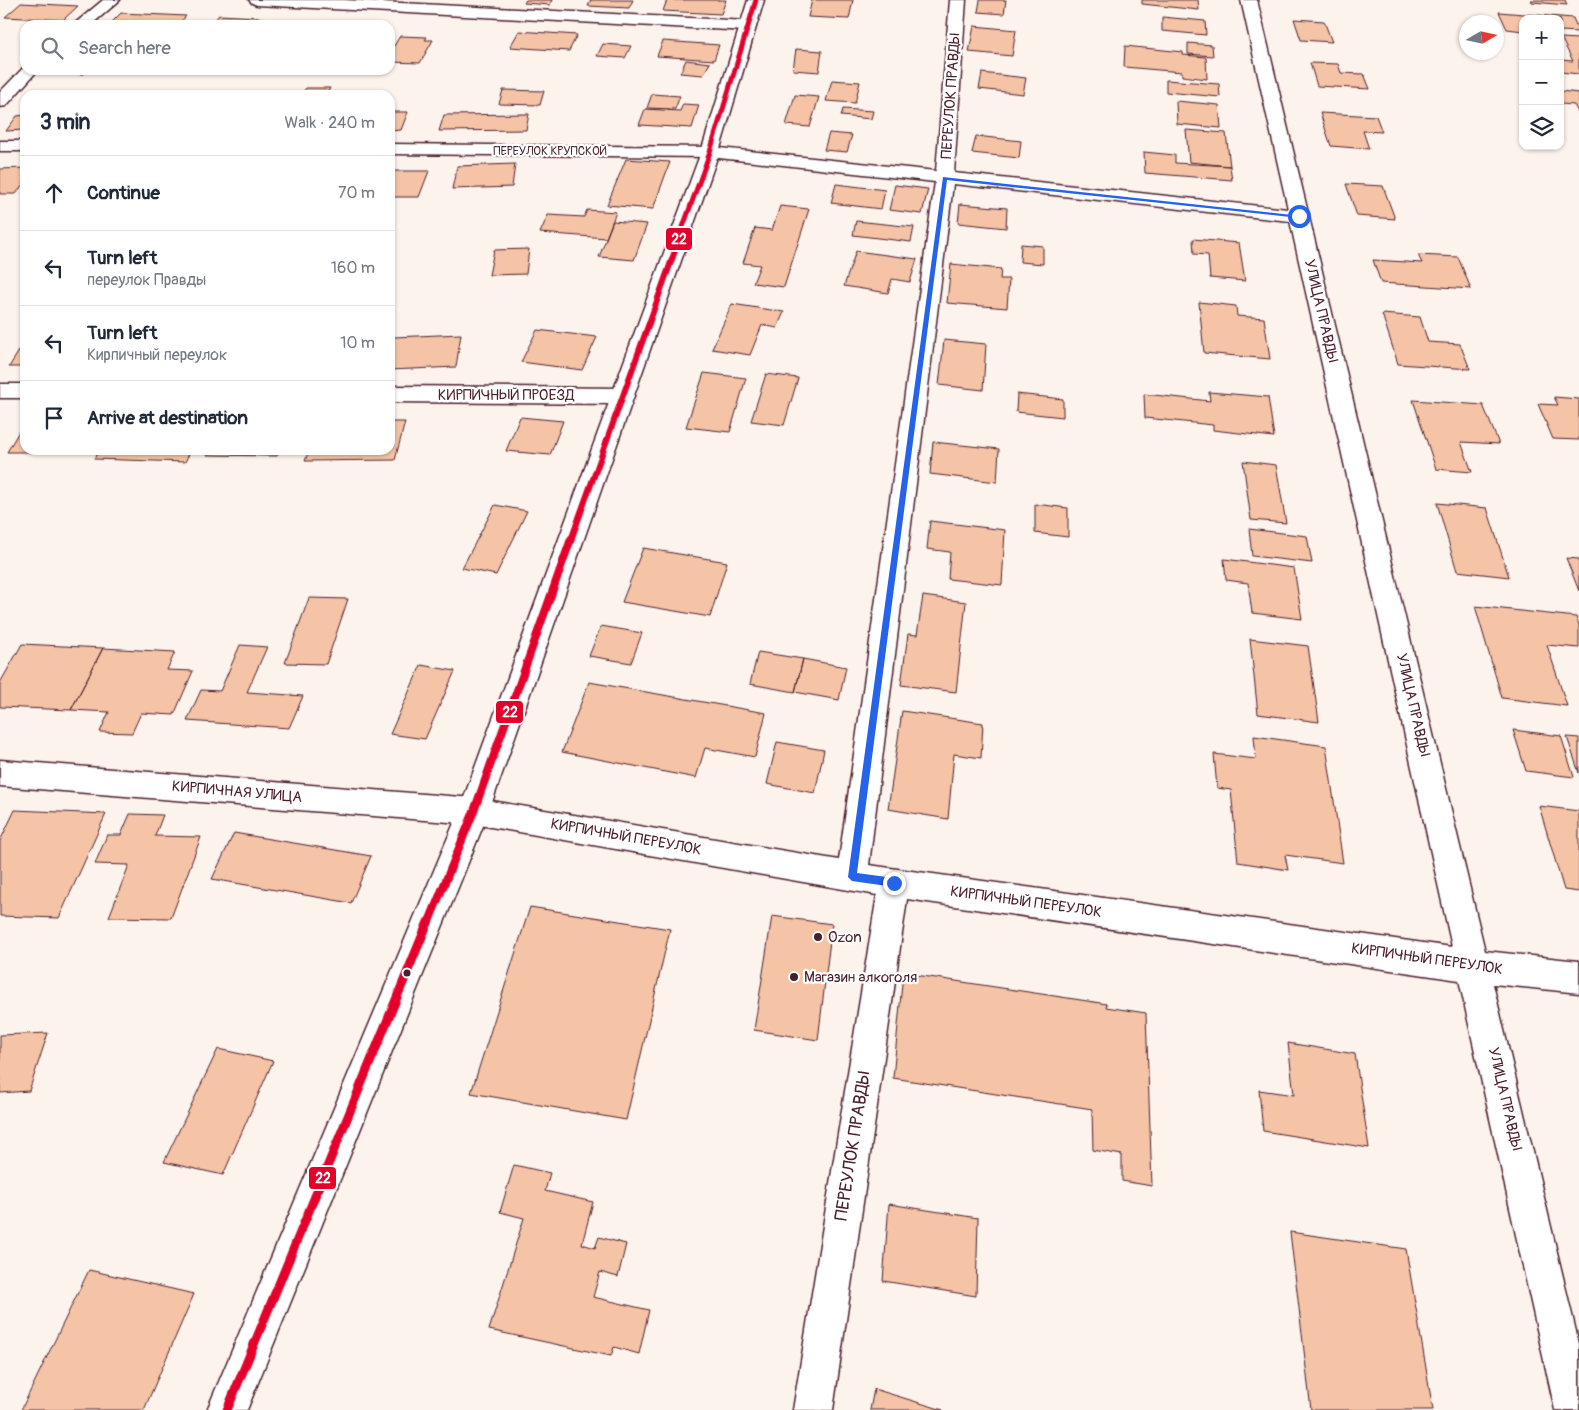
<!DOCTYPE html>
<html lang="en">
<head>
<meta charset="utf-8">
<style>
	:root { --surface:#fff; --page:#f2f2f3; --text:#1f2937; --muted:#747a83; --line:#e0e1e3 }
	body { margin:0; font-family:Pangolin,sans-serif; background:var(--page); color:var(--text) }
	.controls { position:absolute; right:15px; top:15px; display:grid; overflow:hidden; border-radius:10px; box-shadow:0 1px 4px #0004 }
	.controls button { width:45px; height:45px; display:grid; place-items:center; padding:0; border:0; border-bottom:1px solid var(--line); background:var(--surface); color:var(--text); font:25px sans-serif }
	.compass { position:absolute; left:1459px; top:15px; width:45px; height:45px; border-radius:50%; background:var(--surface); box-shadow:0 1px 4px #0004; rotate:81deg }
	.stop { position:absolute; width:15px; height:15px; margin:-11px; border:4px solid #2563eb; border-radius:50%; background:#fff }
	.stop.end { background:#2563eb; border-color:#fff; box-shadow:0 1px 5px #0008 }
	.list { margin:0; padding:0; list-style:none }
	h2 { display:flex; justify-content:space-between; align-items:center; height:65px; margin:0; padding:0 20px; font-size:21px }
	h2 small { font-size:16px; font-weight:400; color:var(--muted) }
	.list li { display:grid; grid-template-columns:32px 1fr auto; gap:15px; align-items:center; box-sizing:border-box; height:75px; padding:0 20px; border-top:1px solid var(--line) }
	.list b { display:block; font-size:19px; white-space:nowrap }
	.list p { margin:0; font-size:16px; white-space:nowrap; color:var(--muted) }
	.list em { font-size:16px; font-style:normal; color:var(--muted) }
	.icon { flex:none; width:28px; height:28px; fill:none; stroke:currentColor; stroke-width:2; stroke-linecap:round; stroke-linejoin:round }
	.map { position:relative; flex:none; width:1579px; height:1410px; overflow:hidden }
	.search { position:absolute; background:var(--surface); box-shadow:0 1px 4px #0004; left:20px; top:20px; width:375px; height:55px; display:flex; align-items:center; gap:12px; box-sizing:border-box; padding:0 18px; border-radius:15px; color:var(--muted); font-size:19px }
	.panel { position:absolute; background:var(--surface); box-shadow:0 1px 4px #0004; left:20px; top:90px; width:375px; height:365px; border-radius:15px }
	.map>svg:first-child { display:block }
	.building { fill:#f5c3a5; stroke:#4a1f2b }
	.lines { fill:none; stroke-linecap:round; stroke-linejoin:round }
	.street-casing { stroke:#4a1f2b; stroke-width:3 }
	.secondary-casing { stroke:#4a1f2b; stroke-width:3 }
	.street { fill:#fff; fill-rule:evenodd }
	.secondary { fill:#fff; fill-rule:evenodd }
	.bus-1-far3-casing { stroke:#fff; stroke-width:8 }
	.bus-1-far2-casing { stroke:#fff; stroke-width:9 }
	.bus-1-far1-casing { stroke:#fff; stroke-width:11 }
	.bus-1-casing { stroke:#fff; stroke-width:13 }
	.bus-1-far3 { stroke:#e4002b; stroke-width:5 }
	.bus-1-far2 { stroke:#e4002b; stroke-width:6 }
	.bus-1-far1 { stroke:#e4002b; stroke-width:8 }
	.bus-1 { stroke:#e4002b; stroke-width:9 }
	.route { fill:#2563eb }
	.poi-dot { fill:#4a1f2b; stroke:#fff; stroke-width:2 }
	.labels { text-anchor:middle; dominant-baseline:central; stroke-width:4.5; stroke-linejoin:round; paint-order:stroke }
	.far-street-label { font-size:12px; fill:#4a1f2b; stroke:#fff }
	.street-label { font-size:15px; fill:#4a1f2b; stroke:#fff }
	.poi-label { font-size:15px; fill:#4a1f2b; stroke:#fff; text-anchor:start }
	.near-street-label { font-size:18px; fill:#4a1f2b; stroke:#fff }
	.line-badge { stroke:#fff; stroke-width:2 }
	.badge-label { font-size:14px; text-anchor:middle; font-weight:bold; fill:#fff }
</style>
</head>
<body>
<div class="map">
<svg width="1579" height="1410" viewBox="0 0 1579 1410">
	<rect width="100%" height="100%" fill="#fdf3ed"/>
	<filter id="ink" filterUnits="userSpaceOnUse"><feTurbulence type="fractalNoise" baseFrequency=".02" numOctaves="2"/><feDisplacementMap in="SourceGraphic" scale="10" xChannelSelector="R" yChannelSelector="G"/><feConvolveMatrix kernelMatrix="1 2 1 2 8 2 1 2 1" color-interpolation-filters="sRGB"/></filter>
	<g filter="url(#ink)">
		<!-- building -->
		<path class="building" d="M526,0H552L550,5L524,3Z
			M591,0H633L629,8L588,6Z
			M667,0H726L721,14L663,11Z
			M812,0H853L849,19L808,17Z
			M980,0H1006L1004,14L978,12Z
			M1142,0H1198L1199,10L1142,4Z
			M1531,0H1565L1567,5L1532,2Z
			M21,3L78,6L63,20L5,17Z
			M1499,12L1573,18L1579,32L1560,31V19H1523V31L1507,29Z
			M121,13L186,16L178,25H109Z
			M219,15L259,17L253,25H211Z
			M1162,17L1205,21L1206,35L1162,31Z
			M1294,19L1324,21L1332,42L1301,40Z
			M974,26L1016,30L1012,56L969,52Z
			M519,31L577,35L569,51L510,47Z
			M400,36L427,37L425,40H433L420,63L390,62V46H394Z
			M1561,38L1579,39V74L1560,72V60L1573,61Z
			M663,41L719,45L714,60L657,56Z
			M1188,43L1212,45L1213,56L1188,54Z
			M603,44L631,46L625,58L597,56Z
			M1125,46L1183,52V55L1206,57L1207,79L1182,76V72L1124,67Z
			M796,49L822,51L819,72L793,70Z
			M686,60L710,63L703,75L680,73Z
			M1310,63L1338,64L1341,73L1364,74L1370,89L1317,86Z
			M54,70H87L83,74L51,72Z
			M982,73L1026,78L1023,94L979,89Z
			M832,80L860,82L855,103L826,101Z
			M1166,80L1219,84L1220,97L1166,92Z
			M306,88H330L326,95H301Z
			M503,90L544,91L540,105L499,104Z
			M1560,91L1579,93V114L1574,105L1560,104Z
			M652,94L680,96L675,109L647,108Z
			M795,95L819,97L810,127L786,125Z
			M1176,101L1219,105L1221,128L1177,124Z
			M683,104L699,105L692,128L639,125L645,109L680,111Z
			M843,109L873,111L871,119L841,116Z
			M390,112H408L401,130L390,131Z
			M1320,113L1376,116L1382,132L1363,131L1369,149L1331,146Z
			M529,114L526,130L439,131L444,115Z
			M25,115V130L6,131L17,116Z
			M1186,130L1226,133L1230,166L1189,162Z
			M829,133L852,135L847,152L824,150Z
			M976,136L1021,141L1019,158L972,153Z
			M1144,152L1175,155V163L1230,166L1232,180L1145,173Z
			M626,159L670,162L653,209L607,205Z
			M515,164L512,187L452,189L457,166Z
			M25,168V181L16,194H0V169Z
			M390,171H429L419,197H390Z
			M836,184L885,190L881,209L831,203Z
			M1346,184L1383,186L1395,219L1357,216Z
			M895,185L928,189L922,214L889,210Z
			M960,204L1007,208L1006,228L958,223Z
			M780,206L809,209L784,287L753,283L760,265L743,263L755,228L772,230Z
			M587,210L616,212L606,238L540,233L548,215L584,217Z
			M613,221L647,224L634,260L599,257Z
			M856,221L914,227L911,242L853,235Z
			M1193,239L1239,243L1245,281L1210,278L1208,255L1194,254Z
			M1021,244L1043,246V264L1020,262Z
			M529,249L526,274L489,275L494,250Z
			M856,251L917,259L910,282L892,279L888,293L844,286Z
			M1418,255L1458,257L1471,289L1381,283L1373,260L1422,263Z
			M951,264L1001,269L1000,279H1009L1007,308L947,303Z
			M1199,302L1236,306L1237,316L1264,318L1270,359L1204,353Z
			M732,304L784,312L777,328L762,325L750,355L712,349Z
			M1382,314L1420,317L1428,342L1460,344L1470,369L1398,364Z
			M537,330L597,337L582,370L521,362Z
			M461,334L456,367L390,370V353L394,337Z
			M944,340L986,344L983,390L939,385Z
			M24,343L25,367H9Z
			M704,373L746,378L730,432L686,427Z
			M766,374L798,378L784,425L751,421Z
			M1209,392L1268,397L1274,437L1213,430V425L1145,418L1144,394L1210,401Z
			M1017,394L1063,399V417L1016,412Z
			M1554,397L1579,399V440L1553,439L1538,404L1558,405Z
			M1413,400L1483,405L1499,444L1461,442L1472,472L1436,469Z
			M520,417L563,421L550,455L506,451Z
			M25,421V450H76L75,452H7Z
			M390,422H405L395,460L305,461L309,450H390Z
			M933,442L999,449L997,482L930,474Z
			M99,450H191L185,462L94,459Z
			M209,450H279L277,456L207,455Z
			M1243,461L1276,465L1286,523L1251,520Z
			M1437,503L1487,508L1509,577L1457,571Z
			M1035,504L1068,508V537L1035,533Z
			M495,505L527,511L496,575L462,568Z
			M930,521L1005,530L1002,585L948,579L950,552L927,549Z
			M1249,529L1307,536L1312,563L1252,556Z
			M643,548L727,562L710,617L622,602Z
			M1566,558L1579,559V591Z
			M1224,559L1294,568L1302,619L1252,613L1248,583L1226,580Z
			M923,596L966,602L956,692L901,685L908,634L917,635Z
			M309,598L348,599L326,664L285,663Z
			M1475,606L1576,617L1579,625V648L1547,645L1567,706L1502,698Z
			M601,626L642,633L631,663L589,656Z
			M1250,639L1308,646L1319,722L1258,714Z
			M22,644L103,648L71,710L0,707V683Z
			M240,645L267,647L247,692L303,696L289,728L187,721L201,690L220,691Z
			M103,648L175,652L167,670L193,671L174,715L141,713L132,733L100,732L109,712L71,710Z
			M758,652L803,659L795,692L750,684Z
			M803,659L846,667L839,700L795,692Z
			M421,665L455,671L425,739L390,734Z
			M589,682L766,713L755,757L705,748L696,778L562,752Z
			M902,711L983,723L981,758L954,754L948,819L888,809Z
			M1513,730L1561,736L1574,777L1526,771Z
			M1254,736L1326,746L1343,863L1285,855L1288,870L1238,862L1231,790L1217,788L1214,754L1256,759Z
			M1567,737L1579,738V773Z
			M777,742L824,750L815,793L767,784Z
			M1539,806L1579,811V892L1564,890Z
			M15,810L106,814L59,918L0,916V841Z
			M130,814L163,815L155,836L201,837L171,918L109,917L129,865L95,864L107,835H121Z
			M234,833L371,856L351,903L212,879Z
			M530,907L670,929L626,1120L471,1093Z
			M772,916L832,924L818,1040L754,1030Z
			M903,973L1107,1004L1106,1007L1146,1013L1152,1186L1122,1181V1155L1093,1150L1092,1109L893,1078Z
			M48,1033L29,1091L0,1093V1035Z
			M1288,1043L1355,1054L1369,1148L1263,1131L1259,1090L1294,1095Z
			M218,1049L273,1061L223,1175L164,1162Z
			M514,1165L550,1173L545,1191L593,1202L582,1244L595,1248L599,1237L626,1244L618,1277L600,1272L593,1297L649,1310L639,1354L614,1347L611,1356L489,1330L524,1218L500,1212Z
			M889,1204L978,1218L976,1296L883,1281Z
			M1290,1232L1406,1249L1433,1410H1311Z
			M89,1270L194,1294L144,1410H21Z
			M874,1389L943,1410H870Z"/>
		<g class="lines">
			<!-- street casing -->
			<g class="street-casing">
				<path id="street" d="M103,0H120L91,25H73Z
					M249,0H344L748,21L754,23L756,26L754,29L748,31L257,5L252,3Z
					M950,0H966L954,173L1288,209L1241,0H1257L1485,951L1579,961V993L1493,984L1579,1344V1410H1555L1459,980L907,899L833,1410H793L877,895L474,824L0,786V760L474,798L839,860L935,182L710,157L390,154V144L710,147L936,171ZM953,184L1290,221L1452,947L869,865Z
					M25,66V70H38L6,106L0,107V92Z
					M0,141H25V151H0Z
					M0,384H25V398H0Z
					M390,386L623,388L631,391L634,396L631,401L623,404L390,402Z"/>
			</g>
			<!-- secondary casing -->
			<g class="secondary-casing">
				<path id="secondary" d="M748,0H764L719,152L489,811L247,1410H207L459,811L701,152Z"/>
			</g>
			<!-- street -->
			<use href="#street" class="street"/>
			<!-- secondary -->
			<use href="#secondary" class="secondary"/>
			<!-- bus-1-far3 casing -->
			<g class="bus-1-far3-casing">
				<path id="bus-1-far3" d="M679,238L710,152L756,0"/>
			</g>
			<!-- bus-1-far2 casing -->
			<g class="bus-1-far2-casing">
				<path id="bus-1-far2" d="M571,540L680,237"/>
			</g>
			<!-- bus-1-far1 casing -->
			<g class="bus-1-far1-casing">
				<path id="bus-1-far1" d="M428,924L474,811L571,539"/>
			</g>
			<!-- bus-1 casing -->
			<g class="bus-1-casing">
				<path id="bus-1" d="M227,1410L428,922"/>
			</g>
			<!-- bus-1-far3 -->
			<use href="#bus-1-far3" class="bus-1-far3"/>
			<!-- bus-1-far2 -->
			<use href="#bus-1-far2" class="bus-1-far2"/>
			<!-- bus-1-far1 -->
			<use href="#bus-1-far1" class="bus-1-far1"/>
			<!-- bus-1 -->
			<use href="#bus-1" class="bus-1"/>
		</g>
	</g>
	<!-- route -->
	<path class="route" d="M943,177L1301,216L1299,218L947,180L857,873L894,878L899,883L894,887L852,881L848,877Z"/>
	<!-- markers -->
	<g class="poi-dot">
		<circle cx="818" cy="937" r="5"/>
		<circle cx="407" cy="973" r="4.5"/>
		<circle cx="794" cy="977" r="5"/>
	</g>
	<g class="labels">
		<!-- far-street labels -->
		<g class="far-street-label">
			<text x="550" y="151">ПЕРЕУЛОК КРУПСКОЙ</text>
		</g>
		<!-- street labels -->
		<g class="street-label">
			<text transform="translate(951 96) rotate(-86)">ПЕРЕУЛОК ПРАВДЫ</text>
			<text transform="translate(1321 311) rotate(77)">УЛИЦА ПРАВДЫ</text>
			<text x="506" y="395">КИРПИЧНЫЙ ПРОЕЗД</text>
			<text transform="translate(1413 705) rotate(77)">УЛИЦА ПРАВДЫ</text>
			<text transform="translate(237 792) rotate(5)">КИРПИЧНАЯ УЛИЦА</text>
			<text transform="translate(626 837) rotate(10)">КИРПИЧНЫЙ ПЕРЕУЛОК</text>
			<text transform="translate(1026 902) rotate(8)">КИРПИЧНЫЙ ПЕРЕУЛОК</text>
			<text transform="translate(1427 959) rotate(8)">КИРПИЧНЫЙ ПЕРЕУЛОК</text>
			<text transform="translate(1505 1099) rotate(77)">УЛИЦА ПРАВДЫ</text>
		</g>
		<!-- poi labels -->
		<g class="poi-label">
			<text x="828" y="937">Ozon</text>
			<text x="804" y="977">Магазин алкоголя</text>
		</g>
		<!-- near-street labels -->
		<g class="near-street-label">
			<text transform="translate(853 1146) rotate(-81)">ПЕРЕУЛОК ПРАВДЫ</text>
		</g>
	</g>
	<g class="line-badge">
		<rect x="665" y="227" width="28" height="24" rx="5" fill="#e4002b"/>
		<rect x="495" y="700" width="29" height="24" rx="5" fill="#e4002b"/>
		<rect x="308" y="1166" width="29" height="24" rx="5" fill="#e4002b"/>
	</g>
	<g class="badge-label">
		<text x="679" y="244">22</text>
		<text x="510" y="717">22</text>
		<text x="323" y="1183">22</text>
	</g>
</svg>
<div class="controls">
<button>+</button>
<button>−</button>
<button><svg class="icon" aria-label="layers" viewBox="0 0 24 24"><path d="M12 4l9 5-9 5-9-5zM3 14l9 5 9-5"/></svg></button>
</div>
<svg class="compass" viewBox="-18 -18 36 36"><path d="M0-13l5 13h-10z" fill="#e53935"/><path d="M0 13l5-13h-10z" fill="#747a83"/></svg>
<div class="stop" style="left:1299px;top:216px"></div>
<div class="stop end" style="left:894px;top:883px"></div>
<div class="search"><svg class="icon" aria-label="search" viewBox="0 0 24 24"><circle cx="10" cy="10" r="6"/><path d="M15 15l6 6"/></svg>Search here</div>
<section class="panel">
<h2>3 min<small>Walk · 240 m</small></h2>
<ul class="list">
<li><svg class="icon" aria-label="ahead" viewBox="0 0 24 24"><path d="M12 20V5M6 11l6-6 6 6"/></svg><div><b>Continue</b></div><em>70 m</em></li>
<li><svg class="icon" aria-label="left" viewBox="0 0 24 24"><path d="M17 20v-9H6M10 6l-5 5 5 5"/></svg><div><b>Turn left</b><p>переулок Правды</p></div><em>160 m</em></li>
<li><svg class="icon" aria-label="left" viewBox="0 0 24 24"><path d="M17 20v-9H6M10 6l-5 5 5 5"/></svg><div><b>Turn left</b><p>Кирпичный переулок</p></div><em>10 m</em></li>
<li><svg class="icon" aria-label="arrive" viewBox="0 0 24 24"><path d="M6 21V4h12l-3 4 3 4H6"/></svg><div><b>Arrive at destination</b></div></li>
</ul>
</section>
</div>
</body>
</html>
